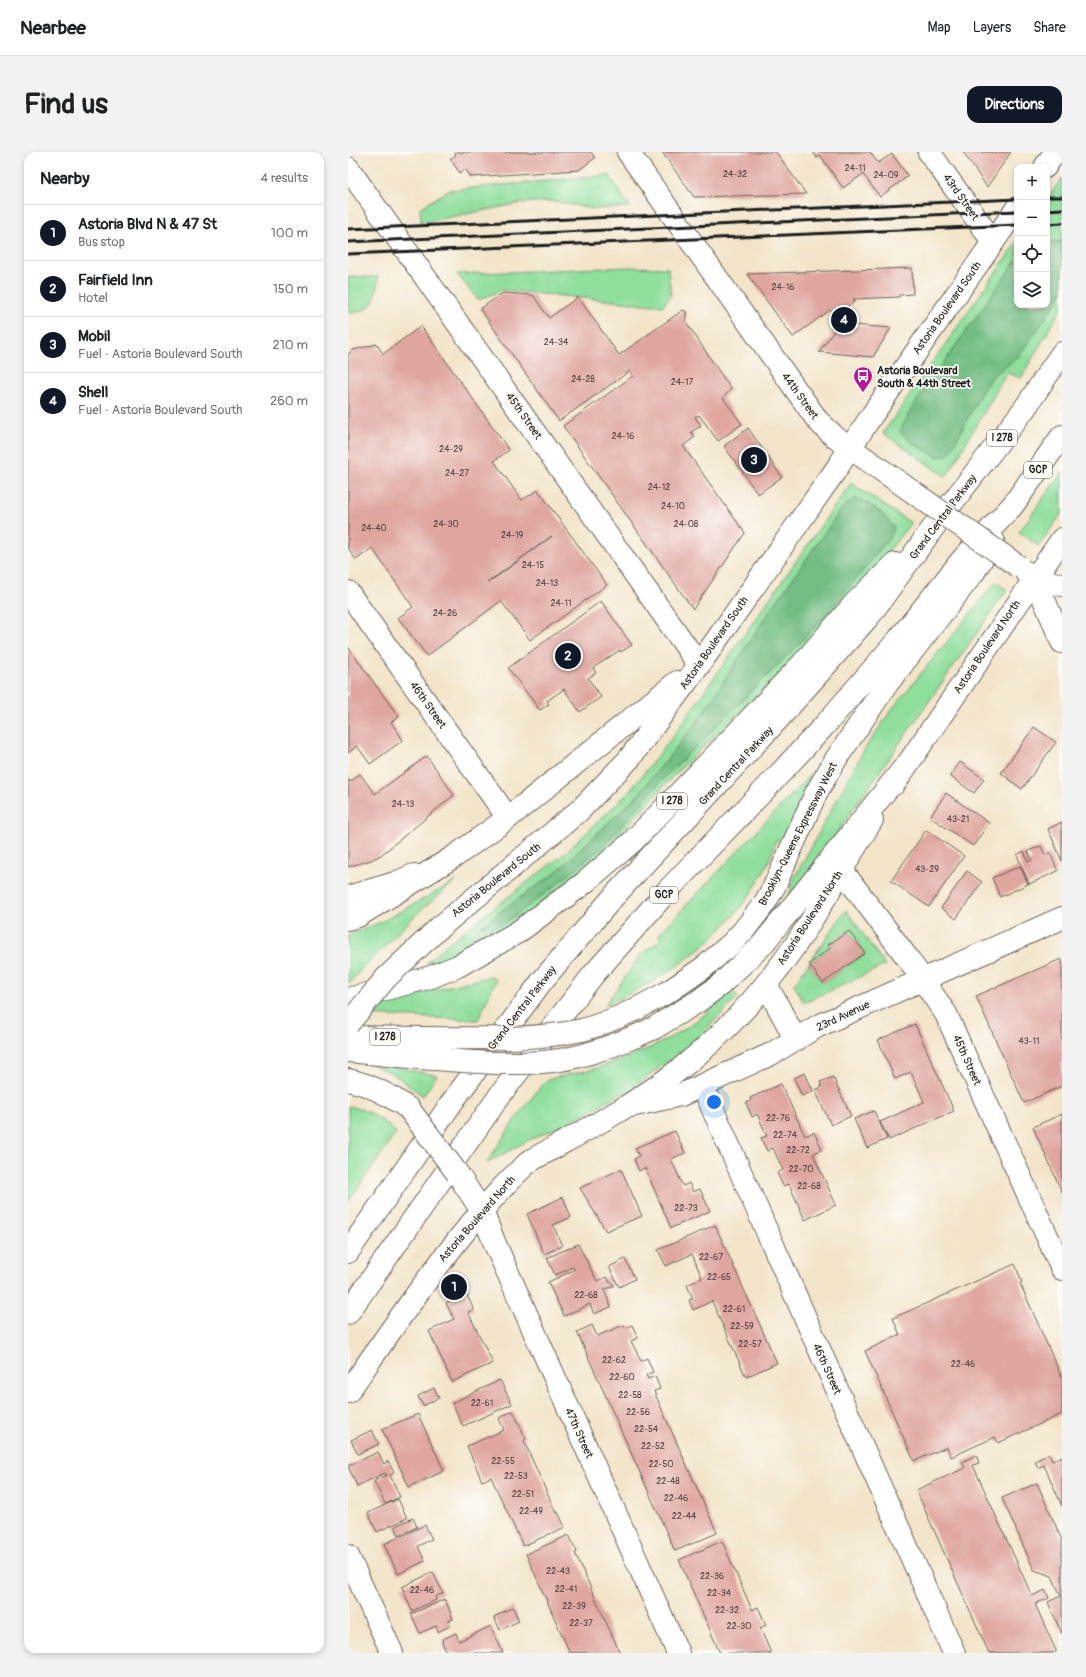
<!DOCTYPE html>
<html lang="en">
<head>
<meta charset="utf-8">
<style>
	:root { --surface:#fff; --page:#f2f2f2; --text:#202124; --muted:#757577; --line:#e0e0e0; --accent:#111827 }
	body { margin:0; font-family:Pangolin,sans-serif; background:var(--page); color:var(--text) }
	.controls { position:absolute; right:12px; top:12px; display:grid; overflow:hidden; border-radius:8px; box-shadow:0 2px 6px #0003 }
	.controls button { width:36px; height:36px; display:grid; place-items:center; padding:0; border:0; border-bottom:1px solid var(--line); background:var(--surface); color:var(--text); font:20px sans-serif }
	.you { position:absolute; left:366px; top:950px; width:14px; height:14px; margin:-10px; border:3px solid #fff; border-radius:50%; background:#1a73e8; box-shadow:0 0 0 6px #1a73e833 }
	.badge { display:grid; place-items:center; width:26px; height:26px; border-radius:50%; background:var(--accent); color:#fff; font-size:13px; font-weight:700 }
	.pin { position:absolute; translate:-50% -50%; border:2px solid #fff; box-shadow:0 1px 4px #0006 }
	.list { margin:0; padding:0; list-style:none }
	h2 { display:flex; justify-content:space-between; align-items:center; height:52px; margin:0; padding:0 16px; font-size:17px }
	h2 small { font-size:13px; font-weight:400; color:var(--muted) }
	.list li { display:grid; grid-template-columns:26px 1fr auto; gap:12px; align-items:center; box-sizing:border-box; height:56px; padding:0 16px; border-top:1px solid var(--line) }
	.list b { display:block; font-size:15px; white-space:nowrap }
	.list p { margin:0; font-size:13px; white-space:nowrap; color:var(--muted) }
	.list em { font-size:13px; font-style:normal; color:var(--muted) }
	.icon { flex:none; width:22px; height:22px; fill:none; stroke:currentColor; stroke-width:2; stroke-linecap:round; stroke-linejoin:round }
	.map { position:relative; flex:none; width:714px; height:1501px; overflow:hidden; border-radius:12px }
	header { display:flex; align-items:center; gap:24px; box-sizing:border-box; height:56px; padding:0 20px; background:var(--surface); border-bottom:1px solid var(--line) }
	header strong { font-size:19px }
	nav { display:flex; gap:22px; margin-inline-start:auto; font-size:14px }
	.intro { display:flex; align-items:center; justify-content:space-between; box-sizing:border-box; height:96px; padding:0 24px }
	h1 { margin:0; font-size:28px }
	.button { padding:10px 18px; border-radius:12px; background:var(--accent); color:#fff; font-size:14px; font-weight:700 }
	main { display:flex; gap:24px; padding:0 24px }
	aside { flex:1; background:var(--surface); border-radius:12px; box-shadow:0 2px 6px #0003 }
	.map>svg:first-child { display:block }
	.green { fill:#8fde9c; stroke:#567d5c; fill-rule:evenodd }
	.forest { fill:#73bd84; stroke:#486c50 }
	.building { fill:#dfa59f; fill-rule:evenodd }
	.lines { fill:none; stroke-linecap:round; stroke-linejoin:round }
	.minor-casing { stroke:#676259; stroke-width:24 }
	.tertiary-casing { stroke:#676259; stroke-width:24 }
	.secondary-casing { stroke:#676259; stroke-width:24 }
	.motorway-casing { stroke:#676259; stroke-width:24 }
	.minor { stroke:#fff; stroke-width:22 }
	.tertiary { stroke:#fff; stroke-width:22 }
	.secondary { stroke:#fff; stroke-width:22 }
	.motorway { stroke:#fff; stroke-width:22 }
	.rail { stroke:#1c1c1c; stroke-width:3 }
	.minor-bridge-casing { stroke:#676259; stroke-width:24; stroke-linecap:butt }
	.tertiary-bridge-casing { stroke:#676259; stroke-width:24; stroke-linecap:butt }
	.secondary-bridge-casing { stroke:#676259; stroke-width:24; stroke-linecap:butt }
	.motorway-bridge-casing { stroke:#676259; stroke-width:24; stroke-linecap:butt }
	.minor-bridge { stroke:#fff; stroke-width:22 }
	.tertiary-bridge { stroke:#fff; stroke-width:22 }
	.secondary-bridge { stroke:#fff; stroke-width:22 }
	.motorway-bridge { stroke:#fff; stroke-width:22 }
	.labels { text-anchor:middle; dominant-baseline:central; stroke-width:3.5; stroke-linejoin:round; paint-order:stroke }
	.number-label { font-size:9px; fill:#4d3e3d }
	.shield { fill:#fdfcf7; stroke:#605f5e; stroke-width:1 }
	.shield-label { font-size:10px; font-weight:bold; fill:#1c1c1c }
	.street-label { font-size:11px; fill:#1c1c1c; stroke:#fdfcf7 }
	.poi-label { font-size:11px; font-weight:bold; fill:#1c1c1c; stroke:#fdfcf7; text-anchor:start }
</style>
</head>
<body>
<header>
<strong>Nearbee</strong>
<nav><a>Map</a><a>Layers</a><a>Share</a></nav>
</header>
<div class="intro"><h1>Find us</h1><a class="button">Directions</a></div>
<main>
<aside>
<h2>Nearby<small>4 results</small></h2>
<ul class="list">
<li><span class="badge">1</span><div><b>Astoria Blvd N &amp; 47 St</b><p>Bus stop</p></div><em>100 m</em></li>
<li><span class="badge">2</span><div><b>Fairfield Inn</b><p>Hotel</p></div><em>150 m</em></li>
<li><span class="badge">3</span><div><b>Mobil</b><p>Fuel · Astoria Boulevard South</p></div><em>210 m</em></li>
<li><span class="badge">4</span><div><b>Shell</b><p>Fuel · Astoria Boulevard South</p></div><em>260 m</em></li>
</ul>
</aside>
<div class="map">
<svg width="714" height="1501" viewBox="0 0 714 1501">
	<rect width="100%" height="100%" fill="#fdfcf7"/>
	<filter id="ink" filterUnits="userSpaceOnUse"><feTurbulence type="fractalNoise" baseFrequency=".025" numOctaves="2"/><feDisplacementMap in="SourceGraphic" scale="8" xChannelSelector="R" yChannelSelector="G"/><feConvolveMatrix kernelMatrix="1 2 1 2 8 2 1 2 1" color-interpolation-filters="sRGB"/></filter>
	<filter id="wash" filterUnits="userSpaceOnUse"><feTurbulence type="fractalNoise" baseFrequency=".012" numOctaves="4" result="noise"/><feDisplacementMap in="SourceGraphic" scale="16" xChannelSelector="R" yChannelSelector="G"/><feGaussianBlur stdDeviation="0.9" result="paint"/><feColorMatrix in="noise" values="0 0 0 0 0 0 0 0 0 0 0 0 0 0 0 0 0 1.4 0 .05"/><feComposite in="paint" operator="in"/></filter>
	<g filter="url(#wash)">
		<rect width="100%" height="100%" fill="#f2e4c9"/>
		<!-- green -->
		<path class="green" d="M261,23L282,55L246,57L204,49L173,51L73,71L72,56L101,38Z
			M714,26V155L673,226L659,221L598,325L535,281L669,90V153H699V47Z
			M280,115L320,116L323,143L315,154L155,138L130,148L109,122Z
			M0,125H30C28,149 27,158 0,161Z
			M714,320V361L691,394L671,380Z
			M503,331L563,371L475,480L325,624L254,702L165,773L114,805L78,811L103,789L217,701L281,640L323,587Z
			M648,430L659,438L438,753L445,728L516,598L544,557Z
			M465,620L468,623L433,689L428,688C425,696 423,705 419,713C387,780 323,825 257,853L294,801L312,789L311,782Z
			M108,729L72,759L12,819L3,830H0V784L35,769Z
			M498,758L537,813L456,851L446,832ZM501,779L517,801L475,831L461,812L482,796L481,793Z
			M144,824L148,828L130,868L16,863L0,859Z
			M384,838L390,845L347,889L287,934L226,968L177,990L139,1011C154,987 168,965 186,943C190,939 193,933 198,929C204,925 235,920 245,917C302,899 341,881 384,838Z
			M17,910L89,923L75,944L44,921Z
			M0,954C20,958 34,966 48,981L0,1050Z"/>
		<!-- forest -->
		<path class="forest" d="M714,89V140L704,157L670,205L647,222L637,234L601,302L592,305C577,299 563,292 552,280L563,257L669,107V153H699V90Z
			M507,346C524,352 536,361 546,376L543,384L483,458L451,492L314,628L256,694L203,737L157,771L126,783L129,778L150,761L206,722L291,642L349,570L419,463L494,356Z"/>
		<g id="blocks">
			<!-- building -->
			<path class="building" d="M108,0H243L247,6L231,18L123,25L117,17L112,21L102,7L108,3L107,1Z
				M314,0H428L458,42L346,45Z
				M465,0H522L530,11L544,2L560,24L532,45L515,22L495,36L472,3L469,6Z
				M615,0H663L639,35Z
				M564,116L565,142L551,143V145L505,147L507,149L487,164L482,158L445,185L399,122Z
				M155,141L185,143L201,166L230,145L271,203L335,158L338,159V170L383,237L375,246L394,272L370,289L351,263L347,265L353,274L343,280L347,285L335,294L397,381L345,457L215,274L285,224L282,219L211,269L132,157Z
				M491,172L543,176L525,205L471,200Z
				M73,174L161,298L146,309L173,347L174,348L190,338L259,433L182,488L153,449L79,504L50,466L65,455L24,396L8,408L0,396V202L5,198L29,192L35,202ZM204,384L140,431V430Z
				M400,276L434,325L410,342L376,294Z
				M253,449L284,493L273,500L272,498L245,516L248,521L240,526L253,545L232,560L216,537L199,549L201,552L192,558L160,516Z
				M0,495L51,565L43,570L55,588L22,612L9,594L0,601Z
				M686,575L708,590L674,637L653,621Z
				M79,604L106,643L33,703L23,708L0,715V627L2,630L12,622L27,642Z
				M612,610L636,627L626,641L602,624Z
				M598,641L641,671L625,694L582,665Z
				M714,670V709L700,677Z
				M578,678L616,704L581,755L543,729Z
				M693,694L697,703L702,701L710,719L681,732L669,703L676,699L680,710L684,708L680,699Z
				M672,714L680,732L652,745L644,726Z
				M619,719L634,730L608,767L593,756Z
				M501,779L517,801L475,831L461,812L482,796L480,793Z
				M713,807L714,809V934L676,951L628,844Z
				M567,872L606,959L541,988L532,970L576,950L563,920L547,927L530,888Z
				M457,921L465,939L454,944L446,926Z
				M485,925L503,964L483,973L467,938L474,935L472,930Z
				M433,932L457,984L466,980L474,997L465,1002L488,1053L457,1068L441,1032L435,1034L429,1021L435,1018L425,996L419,999L413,986L419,984L409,962L404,965L398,951L403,949L402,946Z
				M526,959L539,987L519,996L506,967Z
				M714,962V1040L685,975Z
				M327,979L337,1001L323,1007L335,1034L341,1031L345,1040L352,1037L362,1059L323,1076L297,1016L291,1019L286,1007L291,1004L287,996Z
				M273,1017L294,1064L258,1079L232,1036Z
				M215,1045L223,1065L205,1073L214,1094L196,1102L179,1062Z
				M367,1073L429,1211L398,1225L364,1149L345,1158L341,1148L345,1147L339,1133L354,1126L344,1102L318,1114L310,1098Z
				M230,1092L249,1129L259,1125L262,1131L264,1130L266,1134L256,1138L263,1155L246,1162L242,1152L216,1164L200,1130L226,1118L225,1115L207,1123L199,1106Z
				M277,1107L287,1127L271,1135L261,1115Z
				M667,1112L674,1130L672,1131L714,1226V1262L650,1291L647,1285L603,1305L599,1295L566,1309L517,1199L552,1183L545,1166Z
				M118,1141L126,1158L120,1160L145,1211L104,1230L81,1179L106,1167L98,1151Z
				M244,1173L249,1184L276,1173L277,1176L284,1173L290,1186L283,1189L293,1209L299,1206L305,1220L298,1223L300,1227L307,1224L312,1237L306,1239L307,1242L369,1381L327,1399L229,1180Z
				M152,1228L164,1252L115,1274L104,1251Z
				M86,1236L91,1246L75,1254L70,1244Z
				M165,1259L178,1287L176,1289L207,1359L208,1361L210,1360L217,1375L175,1394L143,1325L134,1329L119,1294L156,1278L151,1266Z
				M70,1262L96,1319L61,1335L34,1277Z
				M24,1278L31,1292L10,1302L3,1288Z
				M30,1300L36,1312L40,1309L46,1321L42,1323L52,1345L37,1352L26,1329L39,1323L37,1321L9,1334L0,1314Z
				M701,1302L704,1309L714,1304V1354L696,1313L690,1316L687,1309Z
				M628,1303L631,1311L625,1313L684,1444L697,1438L701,1446L687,1452L709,1501H641L568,1338L617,1316L614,1310Z
				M689,1331L714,1388V1482L700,1450L713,1444L704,1424L686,1418L654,1346Z
				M50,1347L59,1366L29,1380L20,1361Z
				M65,1366L69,1375L51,1383L47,1374Z
				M77,1373L84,1387L70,1394L77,1409L50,1422L36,1392Z
				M221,1383L229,1400L227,1401L272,1501H222L178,1402Z
				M374,1389L404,1458L410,1455L418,1473L412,1476L423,1501H372L331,1408Z
				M85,1420L95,1441L87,1445L88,1448L64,1459L54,1435Z
				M97,1447L105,1467L100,1469L102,1474L90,1480L88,1474L72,1481L63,1462Z
				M165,1455L171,1469L152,1478L146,1465Z
				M143,1474L155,1501H99L94,1490L95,1487L108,1481L111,1489Z"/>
		</g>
	</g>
	<g filter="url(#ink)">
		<use href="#blocks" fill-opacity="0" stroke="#676259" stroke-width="1"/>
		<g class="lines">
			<!-- minor casing -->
			<g class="minor-casing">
				<path id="minor" d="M280,0L470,269L488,286L515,305
					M581,0L645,90
					M0,16L351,513
					M678,420L687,426L714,433
					M687,426L714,490
					M0,440L160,666
					M493,717L561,808L598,862L714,1117
					M418,832L448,888
					M354,933L606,1501
					M278,955L333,943L423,902L470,874L714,766
					M134,1059L147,1092L330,1501
					M0,1404L44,1501"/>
			</g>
			<!-- tertiary casing -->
			<g class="tertiary-casing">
				<path id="tertiary" d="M0,745L47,731L66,723
					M0,928C24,933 42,943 61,957
					M109,1021L134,1059"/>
			</g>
			<!-- secondary casing -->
			<g class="secondary-casing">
				<path id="secondary" d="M697,15L707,0
					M546,632L714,387
					M107,704L160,666L329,530
					M91,776L232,658L281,607L351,513L489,316L524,263L669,56
					M0,1240C41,1181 81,1122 127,1067C144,1047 161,1027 182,1009C228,983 276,959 319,927C369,890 413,843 448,792C475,752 498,709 524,668"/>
			</g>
			<!-- motorway casing -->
			<g class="motorway-casing">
				<path id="motorway" d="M0,767L10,764L107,704
					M0,847L83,825L110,814L170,780L235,732L284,690L365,606L455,511L507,451L547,412
					M288,857L320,840L355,816L384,791L396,778L416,752L426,735L468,641L488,607L539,532L626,420L645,388
					M0,885L74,886
					M286,885L306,876L349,850L372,833L413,794L556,616
					M0,899L72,906
					M0,1100L107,946L194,829L267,743L432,565L522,463L590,369L677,256L714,201
					M0,1161L152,943L245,823L320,738L424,630L476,574L550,488L613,409L665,353L714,284"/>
			</g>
			<!-- minor -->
			<use href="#minor" class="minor"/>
			<!-- tertiary -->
			<use href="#tertiary" class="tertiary"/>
			<!-- secondary -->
			<use href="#secondary" class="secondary"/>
			<!-- motorway -->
			<use href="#motorway" class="motorway"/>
			<!-- rail -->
			<path class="rail" d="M699,45H714
				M699,58L714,57
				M699,72L714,71
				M0,77L669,47
				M0,90L669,59
				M0,102L669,73"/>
			<!-- minor-bridge casing -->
			<g class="minor-bridge-casing">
				<path id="minor-bridge" d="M515,305L670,414"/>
			</g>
			<!-- tertiary-bridge casing -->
			<g class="tertiary-bridge-casing">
				<path id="tertiary-bridge" d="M61,957L109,1021"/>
			</g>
			<!-- secondary-bridge casing -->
			<g class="secondary-bridge-casing">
				<path id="secondary-bridge" d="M0,872L38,826L91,776"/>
			</g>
			<!-- motorway-bridge casing -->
			<g class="motorway-bridge-casing">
				<path id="motorway-bridge" d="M74,886C126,886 182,889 234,878C253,873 271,865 288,857
					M72,906C116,909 160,914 204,909C232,906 259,896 286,885"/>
			</g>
			<!-- minor-bridge -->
			<use href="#minor-bridge" class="minor-bridge"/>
			<!-- tertiary-bridge -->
			<use href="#tertiary-bridge" class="tertiary-bridge"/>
			<!-- secondary-bridge -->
			<use href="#secondary-bridge" class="secondary-bridge"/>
			<!-- motorway-bridge -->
			<use href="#motorway-bridge" class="motorway-bridge"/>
		</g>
	</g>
	<!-- icons -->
	<defs>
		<g id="bus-pin" transform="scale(1)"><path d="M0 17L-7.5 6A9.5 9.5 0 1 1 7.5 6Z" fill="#b5179e" stroke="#fdfcf7"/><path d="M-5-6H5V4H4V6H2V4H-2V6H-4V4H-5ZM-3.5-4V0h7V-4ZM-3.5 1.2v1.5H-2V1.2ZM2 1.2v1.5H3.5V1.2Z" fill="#fff"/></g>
	</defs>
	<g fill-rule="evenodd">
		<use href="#bus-pin" x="515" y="224"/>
	</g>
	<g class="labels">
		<!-- number labels -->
		<g class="number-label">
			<text x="507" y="16">24-11</text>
			<text x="387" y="22">24-32</text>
			<text x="538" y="23">24-09</text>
			<text x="435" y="135">24-16</text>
			<text x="208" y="190">24-34</text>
			<text x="235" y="227">24-28</text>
			<text x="334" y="230">24-17</text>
			<text x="275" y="284">24-16</text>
			<text x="103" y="297">24-29</text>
			<text x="109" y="321">24-27</text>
			<text x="311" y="335">24-12</text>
			<text x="325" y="354">24-10</text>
			<text x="98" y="372">24-30</text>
			<text x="338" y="372">24-08</text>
			<text x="26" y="376">24-40</text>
			<text x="164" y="383">24-19</text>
			<text x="185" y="413">24-15</text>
			<text x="199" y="431">24-13</text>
			<text x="213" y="451">24-11</text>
			<text x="97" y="461">24-26</text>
			<text x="55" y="652">24-13</text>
			<text x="610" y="667">43-21</text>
			<text x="579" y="717">43-29</text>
			<text x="681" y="889">43-11</text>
			<text x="430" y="966">22-76</text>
			<text x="437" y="983">22-74</text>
			<text x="450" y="998">22-72</text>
			<text x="453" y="1017">22-70</text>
			<text x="461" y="1034">22-68</text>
			<text x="338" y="1056">22-73</text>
			<text x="363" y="1105">22-67</text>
			<text x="371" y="1125">22-65</text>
			<text x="238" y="1143">22-68</text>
			<text x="386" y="1157">22-61</text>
			<text x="394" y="1174">22-59</text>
			<text x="402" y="1192">22-57</text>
			<text x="266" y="1208">22-62</text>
			<text x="615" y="1212">22-46</text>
			<text x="274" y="1225">22-60</text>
			<text x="282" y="1243">22-58</text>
			<text x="134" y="1251">22-61</text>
			<text x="290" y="1260">22-56</text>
			<text x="298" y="1277">22-54</text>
			<text x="305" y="1294">22-52</text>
			<text x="155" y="1309">22-55</text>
			<text x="313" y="1312">22-50</text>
			<text x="168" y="1324">22-53</text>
			<text x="320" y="1329">22-48</text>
			<text x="175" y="1342">22-51</text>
			<text x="328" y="1346">22-46</text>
			<text x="183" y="1359">22-49</text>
			<text x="336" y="1364">22-44</text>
			<text x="210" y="1419">22-43</text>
			<text x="364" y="1424">22-36</text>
			<text x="218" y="1437">22-41</text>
			<text x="74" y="1438">22-46</text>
			<text x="371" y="1441">22-34</text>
			<text x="226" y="1454">22-39</text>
			<text x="379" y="1458">22-32</text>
			<text x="233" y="1471">22-37</text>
			<text x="391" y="1474">22-30</text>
		</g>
		<!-- shield labels -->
		<g class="shield">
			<rect x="639" y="278" width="30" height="16" rx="3"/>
			<rect x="676" y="310" width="28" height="16" rx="3"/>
			<rect x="309" y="641" width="30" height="16" rx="3"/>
			<rect x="302" y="735" width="28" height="16" rx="3"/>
			<rect x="22" y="877" width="30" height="16" rx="3"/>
		</g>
		<g class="shield-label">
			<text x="654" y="286">I 278</text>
			<text x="690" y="318">GCP</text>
			<text x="324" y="649">I 278</text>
			<text x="316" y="743">GCP</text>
			<text x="37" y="885">I 278</text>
		</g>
		<!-- street labels -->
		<g class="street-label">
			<text transform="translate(613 45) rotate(55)">43rd Street</text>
			<text transform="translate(599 156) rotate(-55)">Astoria Boulevard South</text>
			<text transform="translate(452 244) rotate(54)">44th Street</text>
			<text transform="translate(176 264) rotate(55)">45th Street</text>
			<text transform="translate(595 365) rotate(-53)">Grand Central Parkway</text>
			<text transform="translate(366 491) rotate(-55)">Astoria Boulevard South</text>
			<text transform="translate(639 495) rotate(-56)">Astoria Boulevard North</text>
			<text transform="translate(80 553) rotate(55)">46th Street</text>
			<text transform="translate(388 614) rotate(-47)">Grand Central Parkway</text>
			<text transform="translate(450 682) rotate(-63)">Brooklyn-Queens Expressway West</text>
			<text transform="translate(148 728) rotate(-39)">Astoria Boulevard South</text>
			<text transform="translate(462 766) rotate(-57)">Astoria Boulevard North</text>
			<text transform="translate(174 856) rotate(-52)">Grand Central Parkway</text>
			<text transform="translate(495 864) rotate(-25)">23rd Avenue</text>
			<text transform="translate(619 908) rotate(66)">45th Street</text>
			<text transform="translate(129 1067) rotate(-49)">Astoria Boulevard North</text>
			<text transform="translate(479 1217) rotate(66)">46th Street</text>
			<text transform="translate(231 1281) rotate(66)">47th Street</text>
		</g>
		<!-- poi labels -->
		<g class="poi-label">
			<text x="529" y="218">Astoria Boulevard<tspan x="529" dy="13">South &amp; 44th Street</tspan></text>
		</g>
	</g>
</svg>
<div class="controls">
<button>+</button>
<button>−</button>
<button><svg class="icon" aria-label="locate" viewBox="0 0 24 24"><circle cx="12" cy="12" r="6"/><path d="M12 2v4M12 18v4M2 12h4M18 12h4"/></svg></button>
<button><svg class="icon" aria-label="layers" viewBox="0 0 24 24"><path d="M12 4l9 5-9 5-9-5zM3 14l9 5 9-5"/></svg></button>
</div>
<div class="you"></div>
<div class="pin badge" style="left:106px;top:1135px">1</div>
<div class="pin badge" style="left:220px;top:504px">2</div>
<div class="pin badge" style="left:406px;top:308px">3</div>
<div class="pin badge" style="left:496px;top:168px">4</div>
</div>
</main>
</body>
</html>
